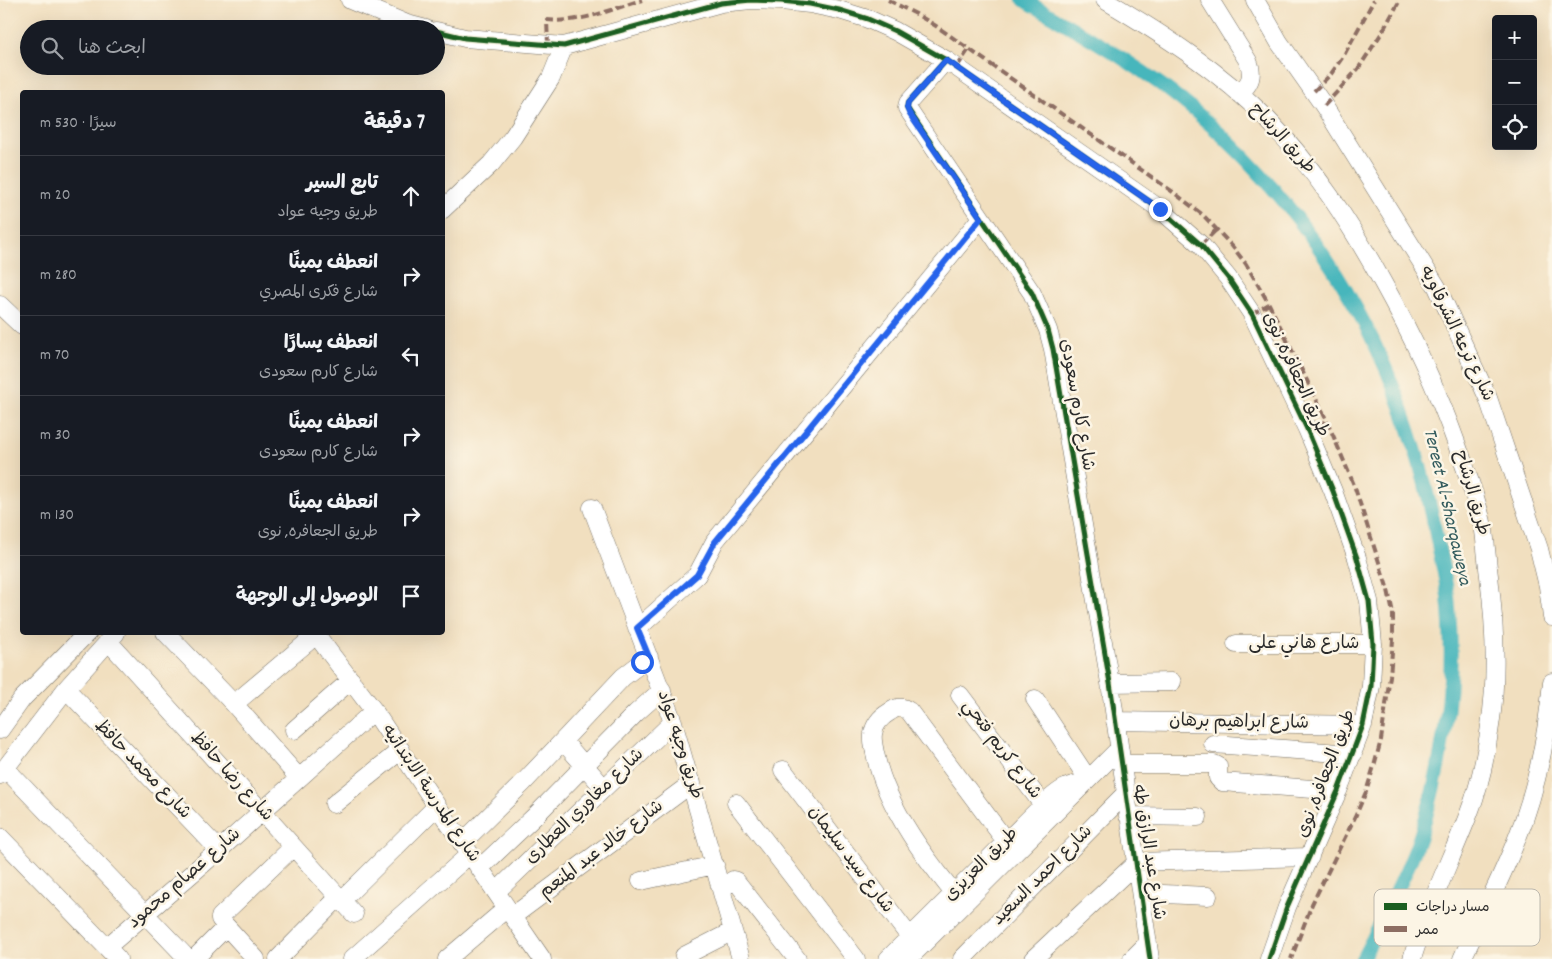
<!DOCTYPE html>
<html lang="ar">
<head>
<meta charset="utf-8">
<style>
	:root { --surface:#171b24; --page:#20242c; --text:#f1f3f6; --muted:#9ea1a6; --line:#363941 }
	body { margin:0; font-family:Dekko,"Playpen Sans Arabic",sans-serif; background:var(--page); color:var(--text); direction:rtl }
	.controls { position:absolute; right:15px; top:15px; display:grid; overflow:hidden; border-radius:5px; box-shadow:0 5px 20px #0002 }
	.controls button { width:45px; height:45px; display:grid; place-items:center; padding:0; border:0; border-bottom:1px solid var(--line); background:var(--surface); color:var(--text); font:25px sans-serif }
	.stop { position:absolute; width:15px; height:15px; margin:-11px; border:4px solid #2563eb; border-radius:50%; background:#fff }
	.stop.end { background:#2563eb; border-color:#fff; box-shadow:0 1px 5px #0008 }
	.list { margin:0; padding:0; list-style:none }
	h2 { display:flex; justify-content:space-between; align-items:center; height:65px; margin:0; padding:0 20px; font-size:21px }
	h2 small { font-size:16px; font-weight:400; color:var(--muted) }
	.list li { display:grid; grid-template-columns:32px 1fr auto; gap:15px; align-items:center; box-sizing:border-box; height:80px; padding:0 20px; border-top:1px solid var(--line) }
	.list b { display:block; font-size:19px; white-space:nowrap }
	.list p { margin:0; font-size:16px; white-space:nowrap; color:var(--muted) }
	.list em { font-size:16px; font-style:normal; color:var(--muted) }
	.icon { flex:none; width:28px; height:28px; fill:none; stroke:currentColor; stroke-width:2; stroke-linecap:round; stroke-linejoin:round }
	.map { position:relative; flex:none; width:1552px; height:959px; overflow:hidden; direction:ltr }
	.search { position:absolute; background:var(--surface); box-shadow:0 5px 20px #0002; left:20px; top:20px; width:425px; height:55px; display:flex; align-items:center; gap:12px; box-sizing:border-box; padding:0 18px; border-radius:28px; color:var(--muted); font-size:19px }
	.panel { position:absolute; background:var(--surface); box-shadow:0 5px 20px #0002; left:20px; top:90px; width:425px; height:545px; border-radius:5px; direction:rtl }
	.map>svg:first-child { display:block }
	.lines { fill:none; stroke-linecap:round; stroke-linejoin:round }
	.canal { stroke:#46b6bc; stroke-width:14 }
	.minor-casing { stroke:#706a5f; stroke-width:19 }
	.minor { stroke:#fff; stroke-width:18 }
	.quiet { stroke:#8d6e63; stroke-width:4; stroke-dasharray:8 4; stroke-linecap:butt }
	.cycleway-casing { stroke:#fcf5e5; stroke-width:8 }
	.cycleway { stroke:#1b5e20; stroke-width:5 }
	.route { stroke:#2563eb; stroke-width:6 }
	.labels { text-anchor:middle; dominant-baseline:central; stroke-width:5; stroke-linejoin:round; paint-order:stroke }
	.street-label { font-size:18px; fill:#2b2b2b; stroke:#fcf5e5 }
	.water-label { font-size:19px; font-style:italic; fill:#345c5e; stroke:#fcf5e5 }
	.key { fill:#fcf5e5; stroke:#bdb8ad; stroke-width:1 }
	.key-label { font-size:14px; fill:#2b2b2b }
</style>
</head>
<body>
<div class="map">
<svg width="1552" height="959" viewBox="0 0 1552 959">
	<rect width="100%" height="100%" fill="#fcf5e5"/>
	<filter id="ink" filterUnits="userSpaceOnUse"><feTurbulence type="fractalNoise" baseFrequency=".02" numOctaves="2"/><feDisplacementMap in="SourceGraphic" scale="10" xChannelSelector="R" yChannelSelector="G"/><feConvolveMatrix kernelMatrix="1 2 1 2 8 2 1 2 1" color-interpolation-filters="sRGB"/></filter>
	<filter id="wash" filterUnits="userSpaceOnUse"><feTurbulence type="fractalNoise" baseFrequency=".0096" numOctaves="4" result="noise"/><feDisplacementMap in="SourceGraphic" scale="20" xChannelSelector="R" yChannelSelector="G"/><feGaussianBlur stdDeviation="1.12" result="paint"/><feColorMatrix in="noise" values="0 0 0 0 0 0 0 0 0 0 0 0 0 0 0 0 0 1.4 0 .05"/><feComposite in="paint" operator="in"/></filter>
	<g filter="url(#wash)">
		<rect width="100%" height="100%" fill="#f1dfbf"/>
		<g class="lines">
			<!-- canal -->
			<path class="canal" d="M1024,0C1083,34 1145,68 1197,113C1328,226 1406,370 1437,540C1441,558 1445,577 1448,596C1452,639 1452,685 1445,728C1439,767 1429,813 1415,850C1400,888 1381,923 1362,959"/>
		</g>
	</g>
	<g filter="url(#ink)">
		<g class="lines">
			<!-- minor casing -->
			<g class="minor-casing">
				<path id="minor" d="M350,0L407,24L426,29
					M1105,0C1162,34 1220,71 1267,119C1316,170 1349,221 1383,283C1412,335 1437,389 1457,445C1467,473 1478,502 1484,531C1486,546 1487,561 1489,576C1495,625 1498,676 1490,726C1486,756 1480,785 1469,813C1450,862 1427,908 1412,959
					M1210,0L1248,61C1254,75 1251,84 1239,93
					M1255,0L1279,42L1324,106L1437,287L1488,398L1539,549L1548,586L1552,617
					M436,31L465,38L564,46L721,3L751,0L781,1L810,4L839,10L868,19L895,31L946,60L1160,209L1201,245L1228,278L1252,314L1307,429L1333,491L1357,558L1369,601L1373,644L1371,686L1363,725L1338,791L1287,907L1269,959
					M946,60L908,103L907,108L1032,293L1048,330L1053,349L1110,683L1150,959
					M442,210L491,164L513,137L551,78L564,46
					M0,305L22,326
					M592,508L673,722L741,959
					M637,629L697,575L715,541L981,218
					M165,632L234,704L299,778
					M314,632L374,711L437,806L542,959
					M108,641L354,914
					M1236,644H1373
					M1110,683L1172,682
					M66,689L219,850
					M960,695L1043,805
					M1035,699L1088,779
					M234,704L316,635
					M1115,721L1363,725
					M0,730L22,699L88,632
					M294,730L351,680
					M563,741L604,788
					M1213,744L1353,754
					M1121,764H1214L1218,766V778L1222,782L1338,791
					M5,768L188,959
					M783,770L916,945
					M0,775L66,689L116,633
					M736,803L856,959
					M334,804L401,750
					M1128,816L1198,817
					M0,837L118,959
					M462,843L523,783L623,677L649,657
					M1136,862L1310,857
					M480,868L535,816L636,713L662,690
					M641,881L715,865
					M722,889L733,880L736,881L797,959
					M496,892L673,722
					M1141,893L1208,896
					M342,900L437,806
					M963,904C928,862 886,808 875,753C874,747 872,740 873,734C874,725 881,717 888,713C895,708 901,705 909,711L1014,852
					M513,916L692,783
					M226,926L256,959
					M107,947L219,850L374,711
					M684,956L733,931
					M194,959L225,928L226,926L220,919V917L293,847
					M278,959L339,897
					M352,959L470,854
					M447,959L507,908
					M888,959L1043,805C1053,796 1064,785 1079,784
					M908,959L1119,749
					M962,959L1125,794
					M1033,959L1136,863
					M1132,959L1148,943
					M1462,959C1480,920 1500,881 1516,841C1537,790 1547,736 1552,682"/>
			</g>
			<!-- minor -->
			<use href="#minor" class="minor"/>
			<!-- quiet -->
			<path class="quiet" d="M888,0L916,14L936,26L1173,192L1203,215L1232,246L1246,264L1269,304L1327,421L1354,485L1388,590L1393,613V640L1390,676L1381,740L1374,766L1366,792L1355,817L1312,904L1291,959
				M548,45L547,20C579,24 612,9 642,0
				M957,67L969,49
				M1314,91L1331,74L1344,55L1374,0
				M1324,106L1358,69L1381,34L1400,0
				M1201,245L1217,229
				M1252,314L1269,304
				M1307,429L1327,421"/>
			<!-- cycleway casing -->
			<g class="cycleway-casing">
				<path id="cycleway" d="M436,31L465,38L564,46L721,3L751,0L781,1L810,4L839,10L868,19L895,31L946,60L1160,209L1201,245L1228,278L1252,314L1307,429L1333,491L1357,558L1369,601L1373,644L1371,686L1363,725L1338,791L1287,907L1269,959
					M946,60L908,103L907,108L1032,293L1048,330L1053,349L1110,683L1150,959"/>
			</g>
			<!-- cycleway -->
			<use href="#cycleway" class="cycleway"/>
		</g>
	</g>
	<g class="lines" filter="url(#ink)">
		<!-- route -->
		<path class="route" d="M642,662L649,657L637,628L697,575L715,542L981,218L909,113L907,108L908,103L946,60L1160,209"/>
	</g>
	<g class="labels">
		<!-- street labels -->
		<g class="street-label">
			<text transform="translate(1282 139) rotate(48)">طريق الرشاح</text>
			<text transform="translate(1456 334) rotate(64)">شارع ترعه الشرقاويه</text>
			<text transform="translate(1295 375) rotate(65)">طريق الجعافره, نوى</text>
			<text transform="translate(1076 405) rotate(80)">شارع كارم سعودى</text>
			<text transform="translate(1471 493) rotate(74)">طريق الرشاح</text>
			<text x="1304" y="644">شارع هاني على</text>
			<text transform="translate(1239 723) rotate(1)">شارع ابراهيم برهان</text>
			<text transform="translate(679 745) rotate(72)">طريق وجيه عواد</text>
			<text transform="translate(1001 750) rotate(53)">شارع كريم فتحي</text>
			<text transform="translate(142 770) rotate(46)">شارع محمد حافظ</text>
			<text transform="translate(1327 774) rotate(-69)">طريق الجعافره, نوى</text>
			<text transform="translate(231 777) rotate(48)">شارع رضا حافظ</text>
			<text transform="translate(430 794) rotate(56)">شارع المدرسة الابتدائيه</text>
			<text transform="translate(585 807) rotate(-44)">شارع مغاوري العطارى</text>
			<text transform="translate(602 850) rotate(-37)">شارع خالد عبد المنعم</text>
			<text transform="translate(1148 852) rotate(81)">شارع عبد الرازق طه</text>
			<text transform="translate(850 860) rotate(53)">شارع سيد سليمان</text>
			<text transform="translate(982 865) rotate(-45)">طريق العزيزى</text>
			<text transform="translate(1043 876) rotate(-45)">شارع احمد السعيد</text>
			<text transform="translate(185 879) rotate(-41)">شارع عصام محمود</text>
		</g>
		<!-- water labels -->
		<g class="water-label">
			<text transform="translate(1446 507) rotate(77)">Tereet Al-Sharqaweya</text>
		</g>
	</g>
	<!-- legend -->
	<rect x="1374" y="889" width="166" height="57" rx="8" class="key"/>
	<rect x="1384" y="903" width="23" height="7" fill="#1b5e20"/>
	<rect x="1384" y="926" width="23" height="6" fill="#8d6e63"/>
	<g class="key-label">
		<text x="1416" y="911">مسار دراجات</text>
		<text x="1416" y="934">ممر</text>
	</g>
</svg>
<div class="controls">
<button>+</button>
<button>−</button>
<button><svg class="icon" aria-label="locate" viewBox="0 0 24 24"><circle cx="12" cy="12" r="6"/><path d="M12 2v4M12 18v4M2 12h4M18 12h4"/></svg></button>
</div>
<div class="stop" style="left:642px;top:662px"></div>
<div class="stop end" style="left:1160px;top:209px"></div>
<div class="search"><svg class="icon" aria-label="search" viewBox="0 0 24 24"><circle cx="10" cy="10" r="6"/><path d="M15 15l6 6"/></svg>ابحث هنا</div>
<section class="panel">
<h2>7 دقيقة<small>سيرًا · 530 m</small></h2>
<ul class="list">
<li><svg class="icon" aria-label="ahead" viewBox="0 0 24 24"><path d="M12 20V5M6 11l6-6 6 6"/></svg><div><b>تابع السير</b><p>طريق وجيه عواد</p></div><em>20 m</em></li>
<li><svg class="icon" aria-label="right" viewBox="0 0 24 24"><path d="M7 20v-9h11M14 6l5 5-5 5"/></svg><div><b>انعطف يمينًا</b><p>شارع فكرى المصري</p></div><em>280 m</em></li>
<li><svg class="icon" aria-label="left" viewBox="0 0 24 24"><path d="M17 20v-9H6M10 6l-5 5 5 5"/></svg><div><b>انعطف يسارًا</b><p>شارع كارم سعودى</p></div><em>70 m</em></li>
<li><svg class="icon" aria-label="right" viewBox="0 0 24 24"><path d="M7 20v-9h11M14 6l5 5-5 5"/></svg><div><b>انعطف يمينًا</b><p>شارع كارم سعودى</p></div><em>30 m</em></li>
<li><svg class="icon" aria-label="right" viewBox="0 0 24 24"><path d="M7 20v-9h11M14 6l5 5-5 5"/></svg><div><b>انعطف يمينًا</b><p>طريق الجعافره, نوى</p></div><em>130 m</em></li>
<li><svg class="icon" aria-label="arrive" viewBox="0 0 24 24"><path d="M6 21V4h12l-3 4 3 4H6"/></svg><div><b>الوصول إلى الوجهة</b></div></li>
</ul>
</section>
</div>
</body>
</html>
